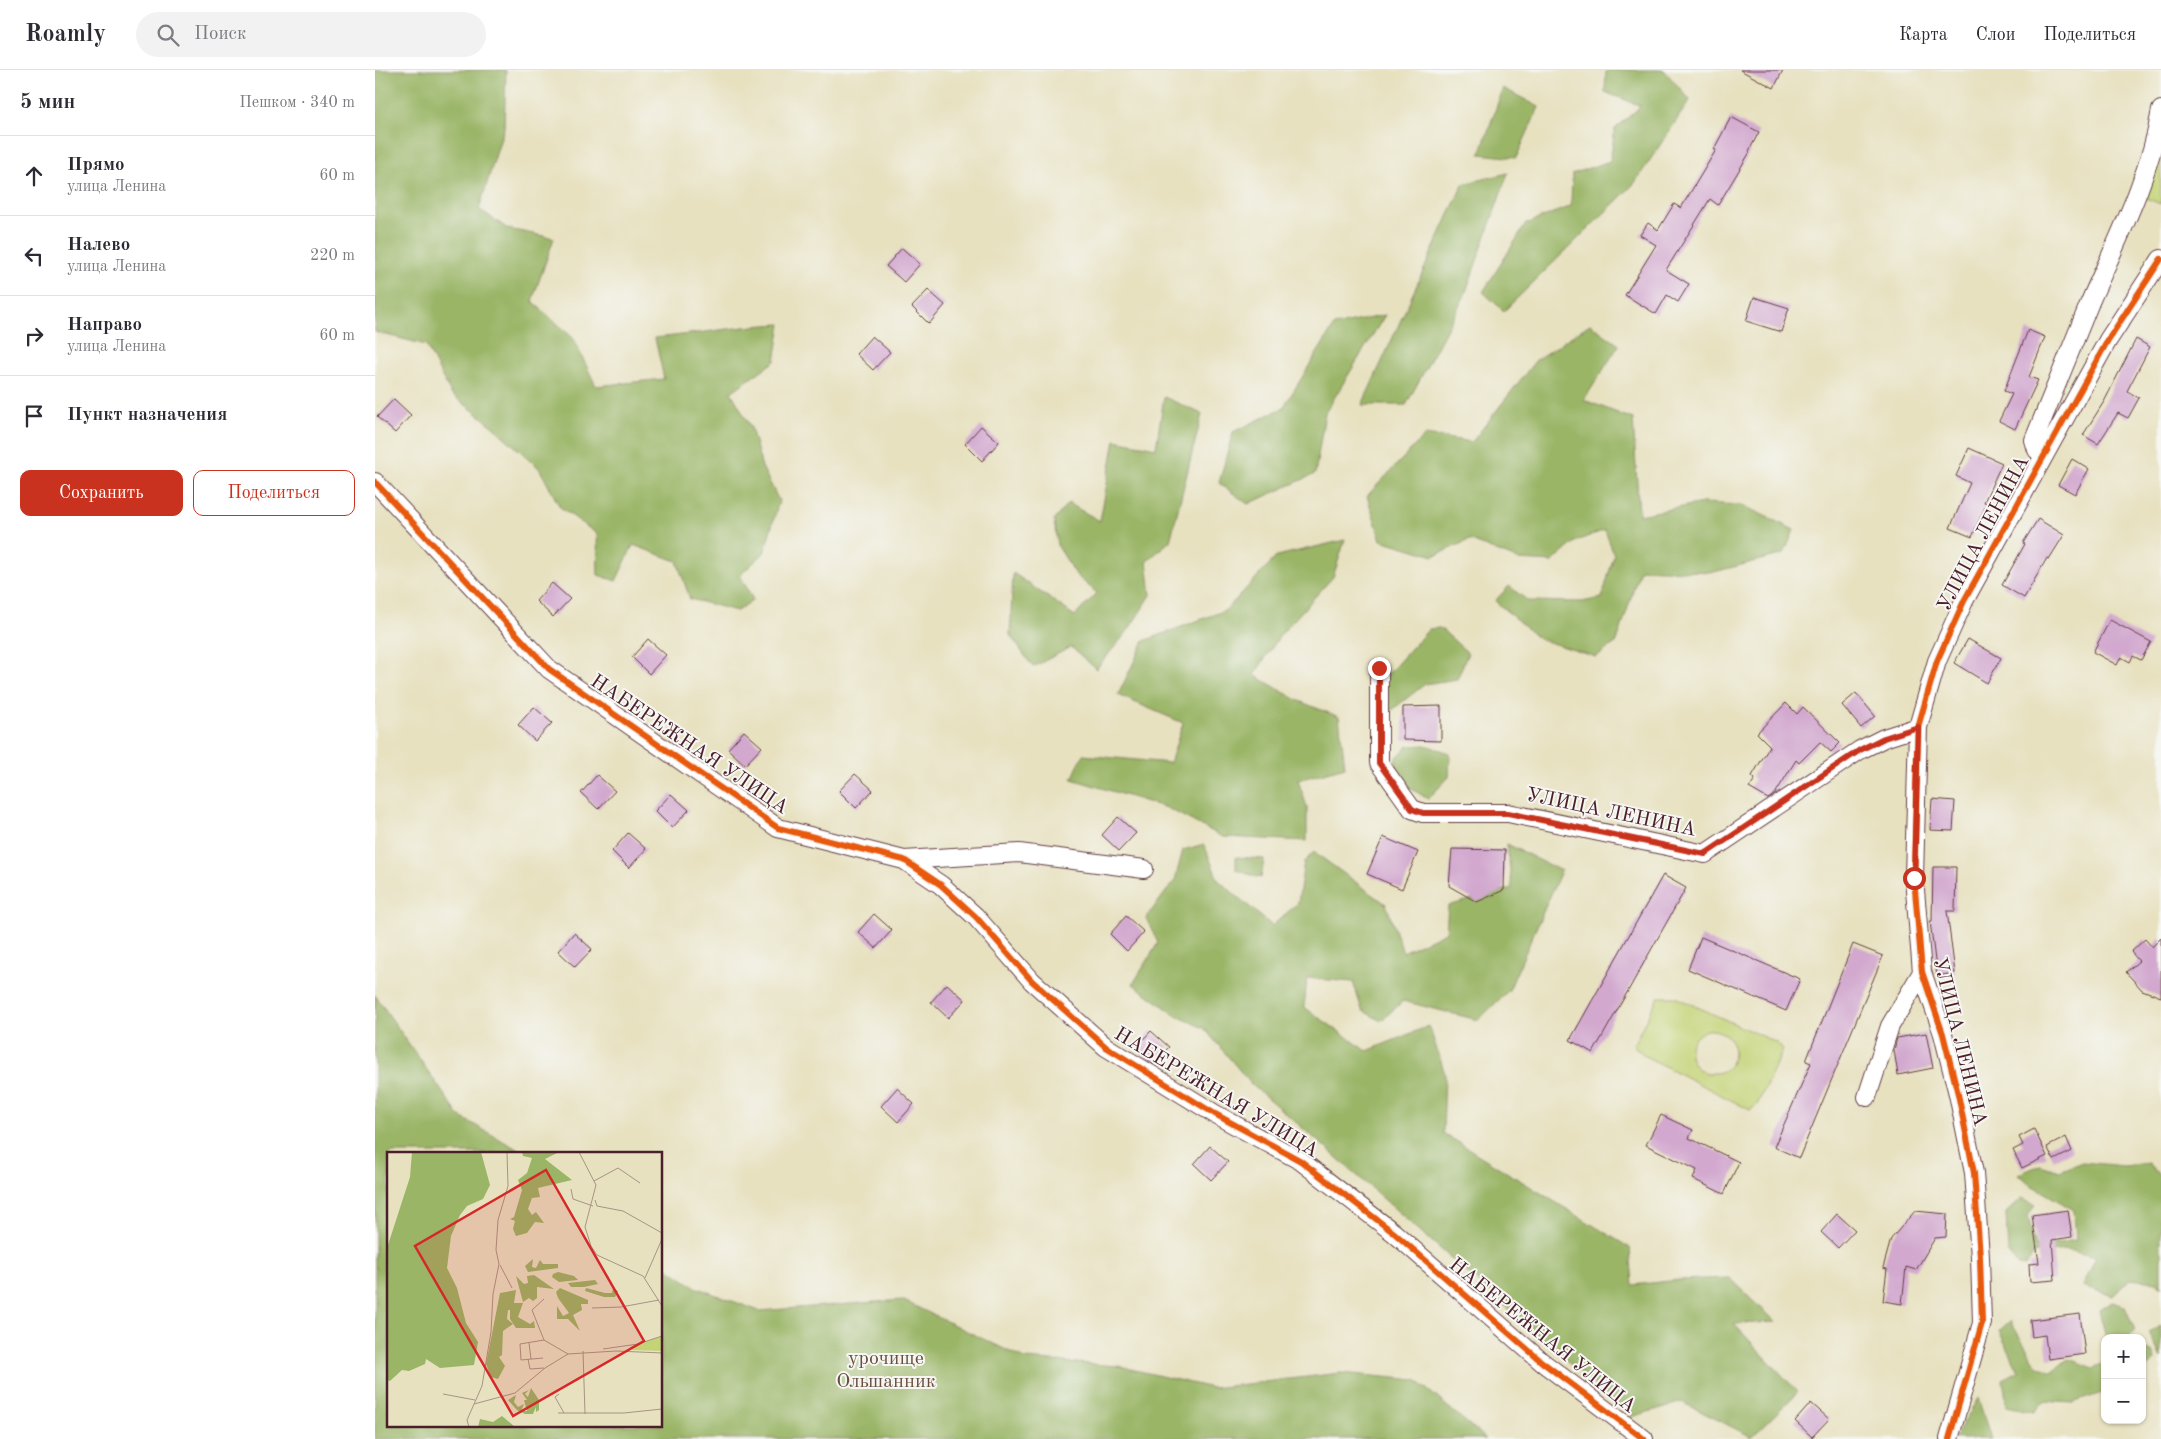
<!DOCTYPE html>
<html lang="ru">
<head>
<meta charset="utf-8">
<style>
	:root { --surface:#fff; --page:#f2f2f3; --text:#2b2b33; --muted:#7c7c81; --line:#e1e1e2; --accent:#c8321e }
	body { margin:0; font-family:"Old Standard TT",serif; background:var(--page); color:var(--text) }
	.controls { position:absolute; right:15px; bottom:15px; display:grid; overflow:hidden; border-radius:10px; box-shadow:0 1px 4px #0004 }
	.controls button { width:45px; height:45px; display:grid; place-items:center; padding:0; border:0; border-bottom:1px solid var(--line); background:var(--surface); color:var(--text); font:25px sans-serif }
	.stop { position:absolute; width:15px; height:15px; margin:-11px; border:4px solid #c8321e; border-radius:50%; background:#fff }
	.stop.end { background:#c8321e; border-color:#fff; box-shadow:0 1px 5px #0008 }
	.list { margin:0; padding:0; list-style:none }
	h2 { display:flex; justify-content:space-between; align-items:center; height:65px; margin:0; padding:0 20px; font-size:21px }
	h2 small { font-size:16px; font-weight:400; color:var(--muted) }
	.list li { display:grid; grid-template-columns:32px 1fr auto; gap:15px; align-items:center; box-sizing:border-box; height:80px; padding:0 20px; border-top:1px solid var(--line) }
	.list b { display:block; font-size:19px; white-space:nowrap }
	.list p { margin:0; font-size:16px; white-space:nowrap; color:var(--muted) }
	.list em { font-size:16px; font-style:normal; color:var(--muted) }
	.actions { display:flex; gap:10px; padding:15px 20px }
	.actions a { flex:1; padding:11px 0; border:1px solid var(--accent); border-radius:10px; text-align:center; font-size:18px; color:var(--accent) }
	.actions .main { background:var(--accent); color:#fff }
	.icon { flex:none; width:28px; height:28px; fill:none; stroke:currentColor; stroke-width:2; stroke-linecap:round; stroke-linejoin:round }
	.map { position:relative; flex:none; width:1786px; height:1369px; overflow:hidden }
	header { display:flex; align-items:center; gap:30px; box-sizing:border-box; height:70px; padding:0 25px; background:var(--surface); border-bottom:1px solid var(--line) }
	header strong { font-size:24px }
	nav { display:flex; gap:28px; margin-inline-start:auto; font-size:18px }
	.search { width:350px; height:45px; background:var(--page); display:flex; align-items:center; gap:12px; box-sizing:border-box; padding:0 18px; border-radius:28px; color:var(--muted); font-size:19px }
	main { display:flex }
	aside { flex:1; background:var(--surface) }
	.map>svg:first-child { display:block }
	.green { fill:#c3d375; stroke:#867950; fill-rule:evenodd }
	.forest { fill:#9ab566; stroke:#726a48 }
	.building { fill:#d2a8cf }
	.lines { fill:none; stroke-linecap:round; stroke-linejoin:round }
	.street-casing { stroke:#623c41; stroke-width:20 }
	.street { stroke:#fff; stroke-width:18 }
	.cycleway-casing { stroke:#f6f6f2; stroke-width:9 }
	.cycleway { stroke:#e8590c; stroke-width:6 }
	.route { stroke:#c8321e; stroke-width:6 }
	.labels { text-anchor:middle; dominant-baseline:central; stroke-width:4; stroke-linejoin:round; paint-order:stroke }
	.street-label { font-size:20px; fill:#4a1f2b; stroke:#f6f6f2 }
	.park-label { font-size:20px; fill:#684c3e; stroke:#f6f6f2 }
	.inset-road { fill:none; stroke:#a89384; stroke-width:1 }
	.view { fill:#d62828; fill-opacity:0.15; stroke:#d62828; stroke-width:2.5 }
	.inset-edge { fill:none; stroke:#4a1f2b; stroke-width:2.5 }
</style>
</head>
<body>
<header>
<strong>Roamly</strong>
<div class="search"><svg class="icon" aria-label="search" viewBox="0 0 24 24"><circle cx="10" cy="10" r="6"/><path d="M15 15l6 6"/></svg>Поиск</div>
<nav><a>Карта</a><a>Слои</a><a>Поделиться</a></nav>
</header>
<main>
<aside>
<h2>5 мин<small>Пешком · 340 m</small></h2>
<ul class="list">
<li><svg class="icon" aria-label="ahead" viewBox="0 0 24 24"><path d="M12 20V5M6 11l6-6 6 6"/></svg><div><b>Прямо</b><p>улица Ленина</p></div><em>60 m</em></li>
<li><svg class="icon" aria-label="left" viewBox="0 0 24 24"><path d="M17 20v-9H6M10 6l-5 5 5 5"/></svg><div><b>Налево</b><p>улица Ленина</p></div><em>220 m</em></li>
<li><svg class="icon" aria-label="right" viewBox="0 0 24 24"><path d="M7 20v-9h11M14 6l5 5-5 5"/></svg><div><b>Направо</b><p>улица Ленина</p></div><em>60 m</em></li>
<li><svg class="icon" aria-label="arrive" viewBox="0 0 24 24"><path d="M6 21V4h12l-3 4 3 4H6"/></svg><div><b>Пункт назначения</b></div></li>
</ul>
<div class="actions"><a class="main">Сохранить</a><a>Поделиться</a></div>
</aside>
<div class="map">
<svg width="1786" height="1369" viewBox="0 0 1786 1369">
	<rect width="100%" height="100%" fill="#f6f6f2"/>
	<filter id="ink" filterUnits="userSpaceOnUse"><feTurbulence type="fractalNoise" baseFrequency=".02" numOctaves="2"/><feDisplacementMap in="SourceGraphic" scale="10" xChannelSelector="R" yChannelSelector="G"/><feConvolveMatrix kernelMatrix="1 2 1 2 8 2 1 2 1" color-interpolation-filters="sRGB"/></filter>
	<filter id="wash" filterUnits="userSpaceOnUse"><feTurbulence type="fractalNoise" baseFrequency=".0096" numOctaves="4" result="noise"/><feDisplacementMap in="SourceGraphic" scale="20" xChannelSelector="R" yChannelSelector="G"/><feGaussianBlur stdDeviation="1.12" result="paint"/><feColorMatrix in="noise" values="0 0 0 0 0 0 0 0 0 0 0 0 0 0 0 0 0 1.4 0 .05"/><feComposite in="paint" operator="in"/></filter>
	<g filter="url(#wash)">
		<rect width="100%" height="100%" fill="#e7e1c0"/>
		<!-- green -->
		<path class="green" d="M1786,59V134L1768,127Z
			M1283,927H1300L1402,973L1408,980L1382,1035L1375,1040L1270,986L1258,975ZM1331,960C1368,957 1367,1006 1335,1003C1328,1003 1322,999 1319,994C1309,980 1318,966 1331,960Z"/>
		<!-- forest -->
		<path class="forest" d="M0,0H131L129,58L104,139L133,159L179,168L157,231L198,268L221,316L289,309L280,268C322,264 364,256 406,254L400,291L356,322L376,358L387,397L404,431L389,483L365,505L378,530L362,541L315,529L302,491L258,475L241,511L223,505L222,464L185,437L164,398L108,348L76,324L51,275L0,262Z
			M1234,0H1289L1315,30L1259,114L1129,241L1108,222L1151,154L1196,136L1197,104L1235,91L1240,59L1266,36L1230,22L1231,2Z
			M1128,18L1164,37L1141,88L1105,84Z
			M1133,103L1089,227L1031,335H987L1088,114Z
			M1010,245L950,343L940,404L873,434L844,413L858,362L908,338L959,256Z
			M1215,254L1244,275L1209,330L1258,349L1264,445L1328,433L1367,435L1419,460L1409,484L1339,502L1265,499L1242,572L1221,587L1164,569L1120,531L1134,516L1153,531L1207,532L1227,528L1239,485L1230,460L1201,471L1177,492L1144,490L1094,470L1059,486L1006,470L992,426L1050,365L1097,372L1161,290Z
			M789,327L827,344L795,471L772,491L776,525L752,562L721,599L696,577L658,597L635,565L638,503L700,546L722,523L702,506L682,475L679,450L693,433L725,451L740,370L781,378Z
			M970,470L958,507L906,564L879,605L924,631L964,647L970,697L923,710L932,737V771L848,767L792,738L697,709L708,685L795,693L808,653L743,625L769,571L851,540L902,486Z
			M1065,558L1093,583L1082,609L1050,614L1017,640L1007,634L1011,606L1054,559Z
			M1050,675L1075,683L1074,707L1053,729L1026,712L1020,689L1033,676Z
			M829,774L843,810L897,856L923,833L929,792L939,782L1011,834L1028,882L1071,862L1073,836L1137,818L1132,774L1186,801L1134,920L1103,950L1028,931L1006,951L987,940L978,912L932,908L929,937L992,981L1054,956L1070,1004L1068,1063L1255,1178L1258,1215L1304,1210L1355,1208L1401,1252L1359,1254L1423,1322L1377,1367L1307,1332L1256,1347L943,1071L877,1015L829,958L802,946L758,914L783,873L771,848L800,810L808,780Z
			M861,787L889,789L886,808L861,800Z
			M0,925L84,1046L149,1083H14V1355H286V1194L320,1217L384,1241L527,1230L650,1289L743,1296L837,1318L966,1303L1041,1310L1111,1369H0Z
			M1707,1092L1749,1096L1773,1093L1786,1107V1217L1782,1212L1755,1209L1738,1226L1708,1216L1721,1187L1692,1180L1660,1183L1650,1196L1643,1195L1633,1182L1631,1143L1647,1128L1660,1134L1653,1146L1660,1177L1701,1170L1699,1140L1656,1115L1644,1104L1665,1095L1685,1101Z
			M1738,1232L1750,1237L1760,1260L1753,1268H1731L1724,1240Z
			M1635,1251L1662,1295L1677,1302L1693,1289L1719,1298L1730,1293V1322L1697,1333L1669,1331L1660,1342L1632,1336L1628,1309L1644,1301L1624,1261Z
			M1786,1256V1288L1774,1262Z
			M1767,1279L1777,1282L1780,1290L1767,1302Z
			M1603,1328L1616,1369H1581V1366Z"/>
		<g id="blocks">
			<!-- building -->
			<path class="building" d="M1365,0H1408L1399,18Z
				M1356,47L1384,62L1374,81L1375,82L1343,135L1335,129L1291,200L1314,214L1303,232L1292,225L1281,244L1250,225L1281,175L1265,165L1273,153L1283,160L1299,134L1306,138L1341,80L1339,79Z
				M527,178L545,194L529,212L511,196Z
				M553,220L570,235L554,254L537,237Z
				M1379,227L1414,238L1406,262L1371,251Z
				M1653,260L1670,267L1654,307L1663,310L1640,359L1624,351L1637,324L1629,321Z
				M497,266L515,282L498,300L481,284Z
				M1761,269L1775,277L1752,321L1764,328L1753,348L1743,343L1723,374L1708,365L1730,330Z
				M19,329L36,345L20,363L2,347Z
				M606,356L624,372L607,391L590,374Z
				M1594,378L1627,393L1609,432L1612,433L1597,467L1575,458L1595,413L1581,406Z
				M1697,389L1714,399L1700,424L1683,415Z
				M1663,449L1689,465L1674,489L1672,488L1649,528L1627,515L1650,474L1648,473Z
				M177,513L195,529L178,547L161,531Z
				M1735,550L1776,572L1766,590L1758,586L1755,592L1746,587L1742,595L1718,582Z
				M273,569L291,585L274,604L257,587Z
				M1593,569L1626,588L1612,613L1579,593Z
				M1481,623L1500,646L1486,658L1467,635Z
				M1411,633L1422,644L1428,637L1465,673L1456,682L1445,672L1424,693L1421,690L1400,724L1393,729L1374,718L1380,709L1377,706L1395,676L1382,663Z
				M1066,636V671L1028,670V637Z
				M159,637L177,653L160,671L143,655Z
				M369,661L387,677L370,695L353,679Z
				M480,704L498,720L481,738L464,721Z
				M222,705L240,721L223,739L206,723Z
				M296,724L314,740L297,758L280,741Z
				M1557,729L1580,731L1578,761L1555,760Z
				M743,747L761,763L744,781L727,765Z
				M253,763L271,779L254,798L237,781Z
				M1008,767L1043,782L1027,819L992,804Z
				M1077,779L1130,780L1129,820L1102,832L1074,816Z
				M1558,797H1581L1580,841H1572L1580,903L1562,906L1555,851H1557Z
				M1288,805L1311,818L1218,983L1195,970Z
				M499,844L517,860L501,878L483,862Z
				M751,846L769,862L752,881L735,864Z
				M199,863L217,879L200,897L183,881Z
				M1326,867L1425,909L1411,941L1313,899Z
				M1786,868V927L1767,920L1751,902L1764,891L1756,882L1770,869L1777,877Z
				M1478,874L1508,886L1424,1088L1399,1077L1436,993L1431,991Z
				M572,914L590,930L573,948L556,932Z
				M776,961L794,977L778,994L760,978Z
				M1551,963L1558,998L1523,1005L1519,980L1522,968Z
				M522,1018L539,1034L523,1052L506,1036Z
				M1286,1045L1318,1060L1314,1068L1364,1092L1349,1124L1318,1109L1322,1100L1271,1075Z
				M1659,1059L1672,1086L1647,1098L1638,1080L1648,1075L1644,1067Z
				M1691,1067L1697,1081L1679,1090L1672,1077Z
				M835,1076L853,1092L836,1110L819,1094Z
				M1693,1140L1697,1167L1677,1170L1680,1210L1655,1212L1654,1194L1664,1193L1657,1145Z
				M1540,1141L1572,1144L1571,1167L1560,1168L1541,1200L1531,1197L1527,1234L1508,1231L1512,1199L1508,1198L1516,1169Z
				M1462,1144L1480,1160L1463,1178L1446,1162Z
				M1705,1244L1710,1284L1673,1289L1670,1265L1657,1267L1655,1250Z
				M1436,1333L1454,1349L1437,1367L1420,1351Z"/>
		</g>
	</g>
	<g filter="url(#ink)">
		<use href="#blocks" fill-opacity="0" stroke="#623c41" stroke-width="1"/>
		<g class="lines">
			<!-- street casing -->
			<g class="street-casing">
				<path id="street" d="M1669,386L1662,380L1659,370C1678,324 1696,278 1715,232C1742,170 1775,107 1786,40
					M0,412L174,599L403,758L529,790L566,815L601,847L657,911L731,977L840,1044L926,1091L1018,1162L1167,1292L1269,1369
					M1004,598V693L1037,739L1048,743H1133L1330,784L1485,680L1509,668L1543,657
					M529,790L644,783L769,799
					M1492,1027L1515,956L1547,902
					M1574,1369L1607,1253L1605,1187L1599,1103L1583,1024L1568,964L1547,902L1539,808L1543,657L1562,591L1589,531L1733,270L1786,189"/>
			</g>
			<!-- street -->
			<use href="#street" class="street"/>
			<!-- cycleway casing -->
			<g class="cycleway-casing">
				<path id="cycleway" d="M0,412L174,599L403,758L529,790L566,815L601,847L657,911L731,977L840,1044L926,1091L1018,1162L1167,1292L1269,1369
					M1574,1369L1607,1253L1605,1187L1599,1103L1583,1024L1568,964L1547,902L1539,808L1543,657L1562,591L1589,531L1733,270L1786,189"/>
			</g>
			<!-- cycleway -->
			<use href="#cycleway" class="cycleway"/>
		</g>
	</g>
	<g class="lines" filter="url(#ink)">
		<!-- route -->
		<path class="route" d="M1004,598V693L1037,739L1048,743H1133L1330,784L1485,680L1509,668L1543,657L1539,808"/>
	</g>
	<g class="labels">
		<!-- street labels -->
		<g class="street-label">
			<text transform="translate(1609 464) rotate(-62)">УЛИЦА ЛЕНИНА</text>
			<text transform="translate(314 675) rotate(34)">НАБЕРЕЖНАЯ УЛИЦА</text>
			<text transform="translate(1236 743) rotate(12)">УЛИЦА ЛЕНИНА</text>
			<text transform="translate(1584 972) rotate(76)">УЛИЦА ЛЕНИНА</text>
			<text transform="translate(841 1023) rotate(31)">НАБЕРЕЖНАЯ УЛИЦА</text>
			<text transform="translate(1167 1266) rotate(39)">НАБЕРЕЖНАЯ УЛИЦА</text>
		</g>
		<!-- park labels -->
		<g class="park-label">
			<text x="511" y="1289">урочище<tspan x="511" dy="23">Ольшанник</tspan></text>
		</g>
	</g>
	<!-- overview -->
	<g transform="translate(12 1082)">
		<rect width="275" height="275" fill="#e7e1c0"/>
		<path d="M275,184V199L245,198L244,194Z" fill="#c3d375"/>
		<path d="M25,0H94L103,33L96,47L80,54L73,63L64,84L60,116L70,136L79,171L91,190L87,213L53,216L39,207L38,212L22,219L15,218L3,229L0,228V96L23,25ZM135,0H172L158,7L185,28L151,36L153,45L145,46L141,57L145,63L149,60L157,71L148,70L140,81L129,84L126,77L128,69L123,67L127,65L135,38L131,28L140,21L145,6L136,4ZM146,107L145,115L149,116L153,108L156,112H171V116L141,120L138,114ZM171,120L187,124L191,128L172,130L165,125L166,122ZM147,123L167,137L150,135V146L146,149L142,146L136,150L129,124L137,132L141,131L140,124ZM208,128L211,132L197,135H184L181,131ZM173,136L201,148V152H194L195,158L186,163L193,179L181,167H170V154L176,164L182,161L171,146L169,140ZM199,136L218,141H225L226,136L231,139L228,145H217L198,139ZM129,138L127,151H136L131,165L143,172L147,169L148,176H129L123,167V158H121L120,167L126,172L116,179L115,203L112,205L118,214L111,227L104,225L99,212L113,141ZM144,236L152,248V258L149,260V255L146,262H138L130,258L121,248L129,243L127,250L131,255L137,252L134,259H140L137,248H140L135,241L142,238L138,242L141,245ZM115,264L128,275H91L93,267L106,270Z" fill="#9ab566"/>
		<path class="inset-road" d="M192,0L209,33L198,75L204,94L210,103L256,124L275,154M207,29L231,16L253,31M184,37L186,47L206,54M208,48L210,54L236,59L275,81M113,113L125,136M258,126L275,87M157,147L145,158L157,188L181,202M205,156L234,155L272,148M142,191L144,207M216,197L251,192L275,184M196,199L198,262M156,206L134,208L133,192L157,188M141,207L143,217L157,216M56,242L88,248M172,242L168,245L177,261M87,252L128,241L158,216L181,202L229,199L275,201M171,261H237L275,257M82,275L80,268L95,234L104,180L106,142L112,112L109,98L111,68L121,34L120,0"/>
		<path class="view" d="M159,18L257,189L126,264L28,94Z"/>
		<rect width="275" height="275" class="inset-edge"/>
	</g>
</svg>
<div class="controls">
<button>+</button>
<button>−</button>
</div>
<div class="stop" style="left:1539px;top:808px"></div>
<div class="stop end" style="left:1004px;top:598px"></div>
</div>
</main>
</body>
</html>
